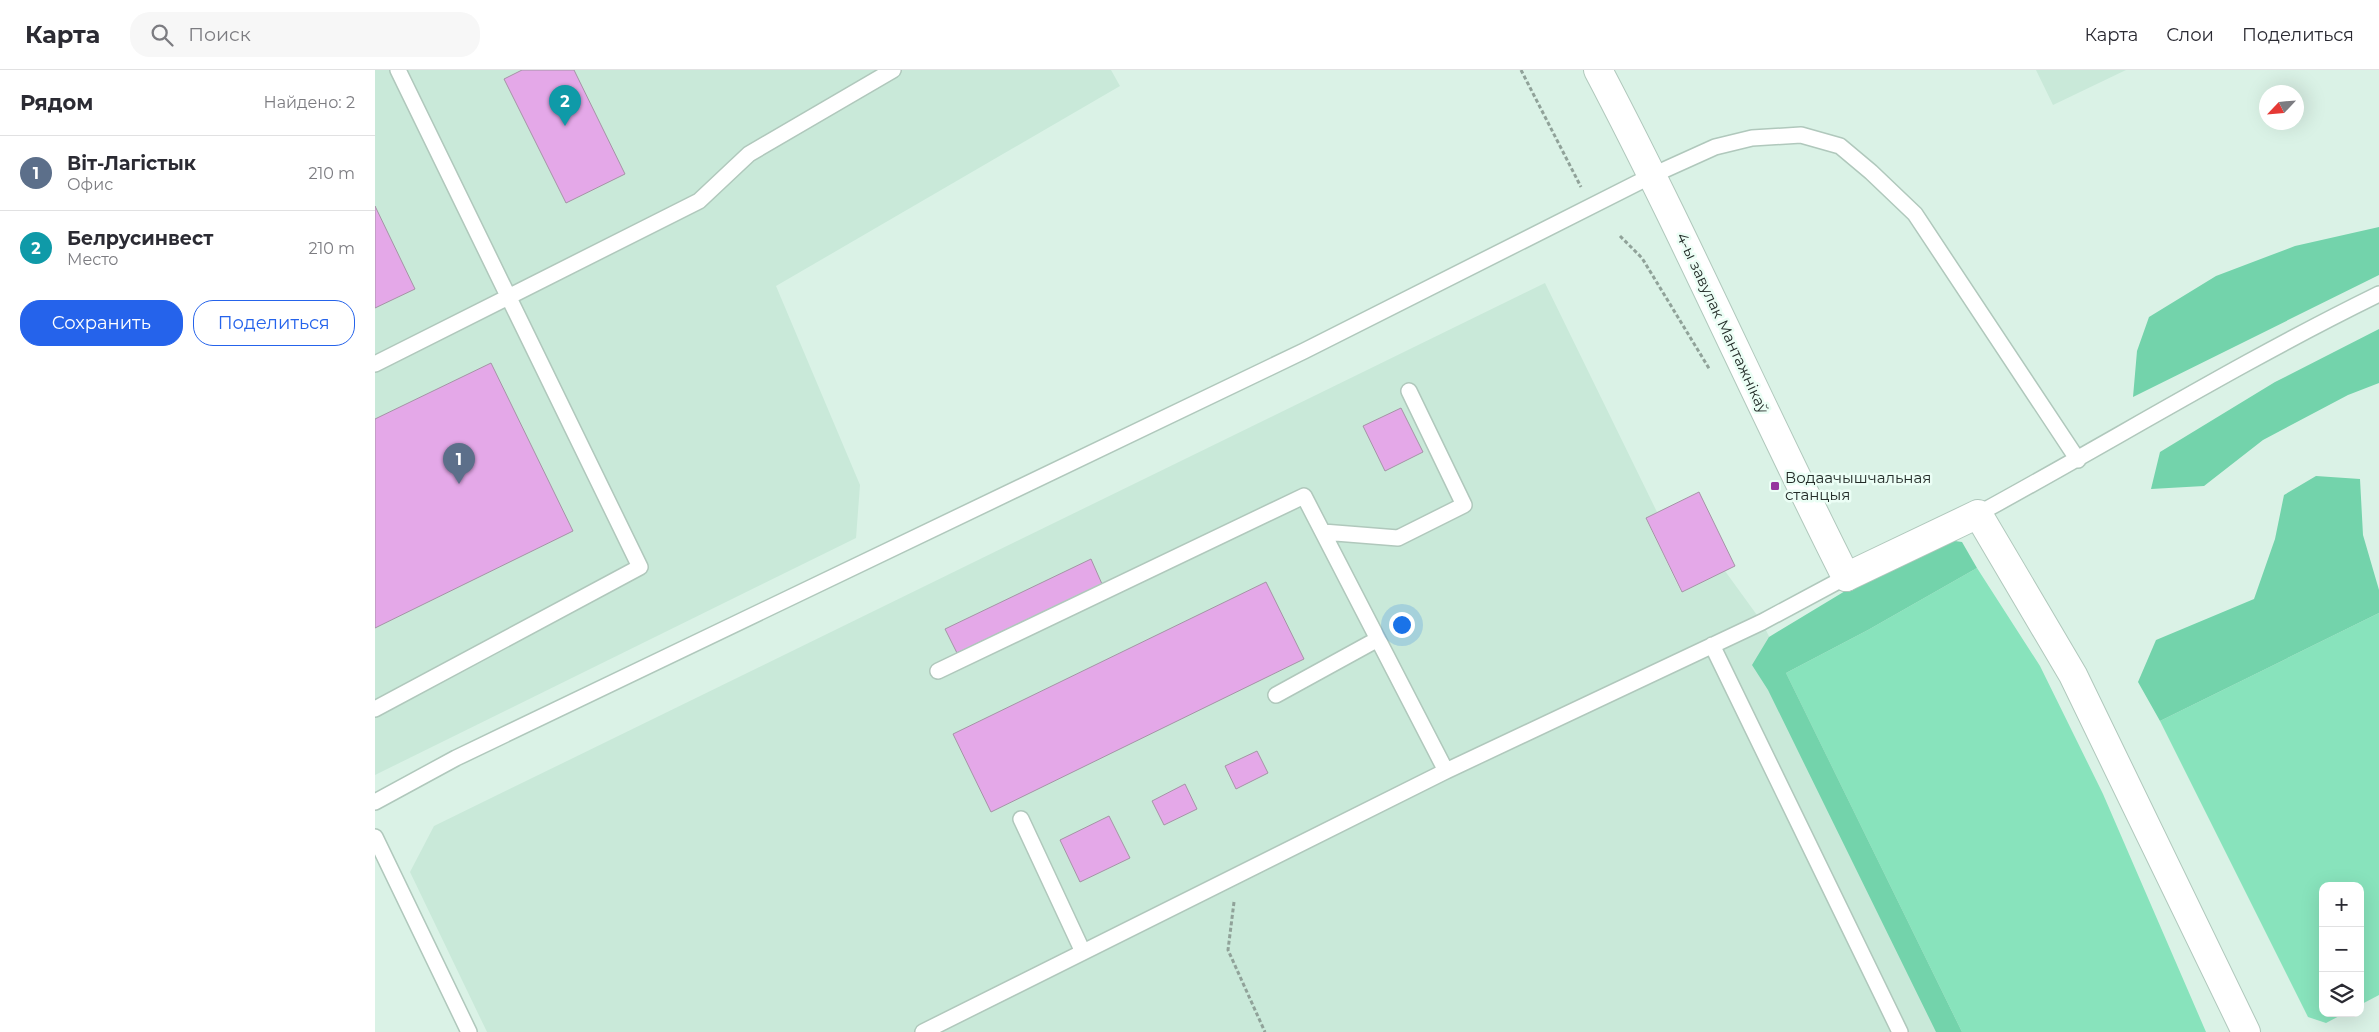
<!DOCTYPE html>
<html lang="ru">
<head>
<meta charset="utf-8">
<style>
	:root { --surface:#fff; --page:#f7f7f7; --text:#2b2b33; --muted:#7c7c81; --line:#e1e1e2; --accent:#2563eb }
	body { margin:0; font-family:Montserrat,sans-serif; background:var(--page); color:var(--text) }
	.controls { position:absolute; right:15px; bottom:15px; display:grid; overflow:hidden; border-radius:10px; box-shadow:0 5px 20px #0002 }
	.controls button { width:45px; height:45px; display:grid; place-items:center; padding:0; border:0; border-bottom:1px solid var(--line); background:var(--surface); color:var(--text); font:25px sans-serif }
	.compass { position:absolute; left:1884px; top:15px; width:45px; height:45px; border-radius:50%; background:var(--surface); box-shadow:0 5px 20px #0002; rotate:244deg }
	.you { position:absolute; left:1026px; top:554px; width:18px; height:18px; margin:-12px; border:4px solid #fff; border-radius:50%; background:#1a73e8; box-shadow:0 0 0 8px #1a73e833 }
	.badge { display:grid; place-items:center; width:32px; height:32px; border-radius:50%; background:var(--accent); color:#fff; font-size:16px; font-weight:700 }
	.pin { position:absolute; translate:-50% -41px; filter:drop-shadow(0 1px 2px #0008) }
	.pin::after { content:''; position:absolute; top:26px; width:18px; height:15px; background:inherit; clip-path:polygon(0 0,100% 0,50% 100%) }
	.list { margin:0; padding:0; list-style:none }
	h2 { display:flex; justify-content:space-between; align-items:center; height:65px; margin:0; padding:0 20px; font-size:21px }
	h2 small { font-size:16px; font-weight:400; color:var(--muted) }
	.list li { display:grid; grid-template-columns:32px 1fr auto; gap:15px; align-items:center; box-sizing:border-box; height:75px; padding:0 20px; border-top:1px solid var(--line) }
	.list b { display:block; font-size:19px; white-space:nowrap }
	.list p { margin:0; font-size:16px; white-space:nowrap; color:var(--muted) }
	.list em { font-size:16px; font-style:normal; color:var(--muted) }
	.actions { display:flex; gap:10px; padding:15px 20px }
	.actions a { flex:1; padding:11px 0; border:1px solid var(--accent); border-radius:20px; text-align:center; font-size:18px; color:var(--accent) }
	.actions .main { background:var(--accent); color:#fff }
	.icon { flex:none; width:28px; height:28px; fill:none; stroke:currentColor; stroke-width:2; stroke-linecap:round; stroke-linejoin:round }
	.map { position:relative; flex:none; width:2004px; height:962px; overflow:hidden }
	header { display:flex; align-items:center; gap:30px; box-sizing:border-box; height:70px; padding:0 25px; background:var(--surface); border-bottom:1px solid var(--line) }
	header strong { font-size:24px }
	nav { display:flex; gap:28px; margin-inline-start:auto; font-size:18px }
	.search { width:350px; height:45px; background:var(--page); display:flex; align-items:center; gap:12px; box-sizing:border-box; padding:0 18px; border-radius:20px; color:var(--muted); font-size:19px }
	main { display:flex }
	aside { flex:1; background:var(--surface) }
	.map>svg:first-child { display:block }
	.built { fill:#c9e9d9 }
	.green { fill:#88e3bc }
	.forest { fill:#73d3ab }
	.building { fill:#e4a8e8; stroke:#a494a5 }
	.lines { fill:none; stroke-linecap:round; stroke-linejoin:round }
	.lane-casing { stroke:#b0c8bc; stroke-width:18 }
	.street-casing { stroke:#b0c8bc; stroke-width:30 }
	.secondary-casing { stroke:#b0c8bc; stroke-width:30 }
	.path { stroke:#90a299; stroke-width:3; stroke-dasharray:4 2.5; stroke-linecap:butt }
	.lane { stroke:#fff; stroke-width:15 }
	.street { stroke:#fff; stroke-width:28 }
	.secondary { stroke:#fff; stroke-width:28 }
	.poi-dot { fill:#96369e; stroke:#ebfef5; stroke-width:2 }
	.labels { text-anchor:middle; dominant-baseline:central; stroke-width:5; stroke-linejoin:round; paint-order:stroke }
	.street-label { font-size:15px; fill:#232c28; stroke:#ebfef5 }
	.poi-label { font-size:15px; fill:#232c28; stroke:#ebfef5; text-anchor:start }
</style>
</head>
<body>
<header>
<strong>Карта</strong>
<div class="search"><svg class="icon" aria-label="search" viewBox="0 0 24 24"><circle cx="10" cy="10" r="6"/><path d="M15 15l6 6"/></svg>Поиск</div>
<nav><a>Карта</a><a>Слои</a><a>Поделиться</a></nav>
</header>
<main>
<aside>
<h2>Рядом<small>Найдено: 2</small></h2>
<ul class="list">
<li><span class="badge" style="background:#5c6f8a">1</span><div><b>Віт-Лагістык</b><p>Офис</p></div><em>210 m</em></li>
<li><span class="badge" style="background:#0f9aa8">2</span><div><b>Белрусинвест</b><p>Место</p></div><em>210 m</em></li>
</ul>
<div class="actions"><a class="main">Сохранить</a><a>Поделиться</a></div>
</aside>
<div class="map">
<svg width="2004" height="962" viewBox="0 0 2004 962">
	<rect width="100%" height="100%" fill="#daf2e6"/>
	<!-- built -->
	<path class="built" d="M0,0H736L745,16L401,216L485,415L481,468L0,705Z
		M1661,0H1751L1678,35Z
		M1170,213L1282,442L1271,449L1306,522L1350,501L1387,552L1587,962H112L35,802L59,756Z"/>
	<!-- green -->
	<path class="green" d="M1602,498L1665,596L1728,724L1831,962H1587L1411,603L1493,560Z
		M2004,543V925L1985,935V816H1948V943H1970L1951,953L1933,947L1785,651Z"/>
	<!-- forest -->
	<path class="forest" d="M2004,157V205L1758,327L1762,281L1774,247L1841,206L1920,176Z
		M2004,259V313L1973,325L1888,370L1829,416L1776,419L1785,382L1900,312Z
		M1941,406L1985,409L1988,465L2004,520V543L1785,651L1763,612L1781,570L1879,529L1900,469L1909,425Z
		M1558,468L1587,472L1602,498L1493,560L1411,603L1587,962H1561L1393,620L1377,595L1394,567Z"/>
	<!-- building -->
	<path class="building" d="M147,0H199L250,104L191,133L129,9Z
		M0,136L40,219L0,238Z
		M116,293L198,461L0,558V349Z
		M1026,338L1048,382L1010,401L988,356Z
		M1324,422L1360,496L1307,522L1271,448Z
		M716,489L727,514L582,583L570,559Z
		M891,512L929,589L616,742L578,664Z
		M882,681L893,703L861,719L850,696Z
		M810,714L822,739L789,755L777,731Z
		M734,746L755,788L705,812L685,770Z"/>
	<g class="lines">
		<!-- lane casing -->
		<g class="lane-casing">
			<path id="lane" d="M0,294L324,131L374,84L518,0
				M1603,444C1737,371 1867,291 2004,224
				M948,462L1023,468L1089,435L1034,321
				M1337,575L1525,962
				M563,601L929,426L1071,701
				M901,625L1003,569
				M0,639L265,497L23,0
				M0,732L81,688L929,281L1278,105L1340,77L1377,68L1426,65L1465,76L1496,102L1540,144L1703,390
				M646,749L708,882
				M0,767L94,962
				M548,962L1071,701L1387,552L1471,507"/>
		</g>
		<!-- street casing -->
		<g class="street-casing">
			<path id="street" d="M1471,507L1603,444L1698,605L1871,962"/>
		</g>
		<!-- secondary casing -->
		<g class="secondary-casing">
			<path id="secondary" d="M1223,0C1311,167 1386,339 1471,507"/>
		</g>
		<!-- path -->
		<path class="path" d="M1146,0L1206,117
			M1245,166L1267,188L1335,300
			M859,832L853,880L890,962"/>
		<!-- lane -->
		<use href="#lane" class="lane"/>
		<!-- street -->
		<use href="#street" class="street"/>
		<!-- secondary -->
		<use href="#secondary" class="secondary"/>
	</g>
	<!-- markers -->
	<rect class="poi-dot" x="1395" y="411" width="10" height="10" rx="2.5"/>
	<g class="labels">
		<!-- street labels -->
		<g class="street-label">
			<text transform="translate(1348 253) rotate(65)">4-ы завулак Мантажнікаў</text>
		</g>
		<!-- poi labels -->
		<g class="poi-label">
			<text x="1410" y="407">Водаачышчальная<tspan x="1410" dy="17">станцыя</tspan></text>
		</g>
	</g>
</svg>
<div class="controls">
<button>+</button>
<button>−</button>
<button><svg class="icon" aria-label="layers" viewBox="0 0 24 24"><path d="M12 4l9 5-9 5-9-5zM3 14l9 5 9-5"/></svg></button>
</div>
<svg class="compass" viewBox="-18 -18 36 36"><path d="M0-13l5 13h-10z" fill="#e53935"/><path d="M0 13l5-13h-10z" fill="#7c7c81"/></svg>
<div class="you"></div>
<div class="pin badge" style="left:84px;top:414px;background:#5c6f8a">1</div>
<div class="pin badge" style="left:190px;top:56px;background:#0f9aa8">2</div>
</div>
</main>
</body>
</html>
